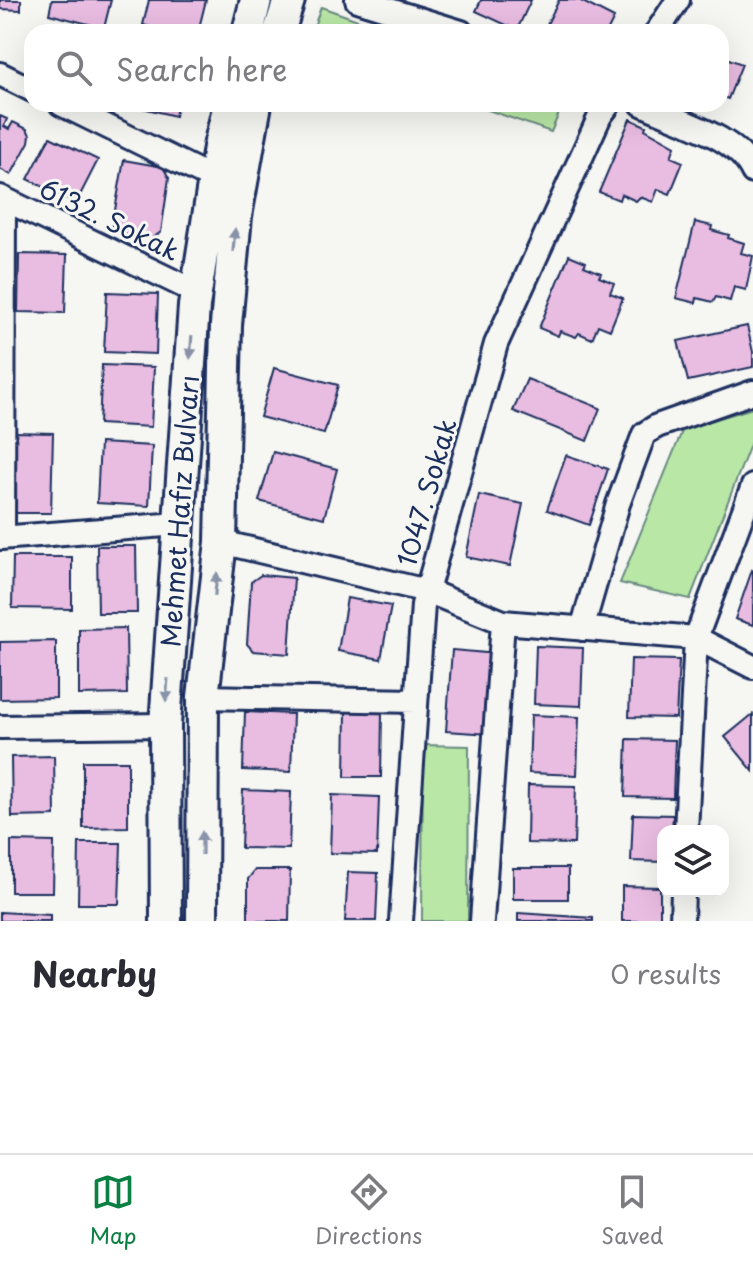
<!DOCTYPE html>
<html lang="en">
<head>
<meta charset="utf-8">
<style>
	:root { --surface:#fff; --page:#f2f2f3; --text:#2b2b33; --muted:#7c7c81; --line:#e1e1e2; --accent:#0b8043 }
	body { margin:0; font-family:"Playpen Sans",sans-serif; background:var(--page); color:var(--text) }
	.controls { position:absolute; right:24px; bottom:24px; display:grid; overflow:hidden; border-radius:16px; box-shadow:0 8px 32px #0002 }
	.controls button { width:72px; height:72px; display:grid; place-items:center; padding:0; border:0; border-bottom:2px solid var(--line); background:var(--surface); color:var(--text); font:40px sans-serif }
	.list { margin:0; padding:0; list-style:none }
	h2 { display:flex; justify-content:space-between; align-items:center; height:104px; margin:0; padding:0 32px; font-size:34px }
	h2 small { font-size:26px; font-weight:400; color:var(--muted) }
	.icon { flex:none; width:44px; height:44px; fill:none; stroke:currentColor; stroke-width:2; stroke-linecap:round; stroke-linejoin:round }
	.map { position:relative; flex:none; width:753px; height:921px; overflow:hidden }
	.search { position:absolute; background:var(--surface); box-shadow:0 8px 32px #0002; left:24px; right:24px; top:24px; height:88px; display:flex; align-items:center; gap:20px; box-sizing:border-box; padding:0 28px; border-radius:24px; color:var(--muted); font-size:30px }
	.sheet { height:232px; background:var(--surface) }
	nav { display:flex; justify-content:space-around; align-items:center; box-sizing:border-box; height:112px; border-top:2px solid var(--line); background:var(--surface); font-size:22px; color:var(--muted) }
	nav a { display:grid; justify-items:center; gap:4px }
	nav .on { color:var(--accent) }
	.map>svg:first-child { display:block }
	.green { fill:#b9e7a6; stroke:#6a8b82; stroke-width:2 }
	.building { fill:#e9bce1; stroke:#1b2f5e; stroke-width:2 }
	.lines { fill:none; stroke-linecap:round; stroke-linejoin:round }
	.minor-casing { stroke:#1b2f5e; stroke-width:28 }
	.secondary-casing { stroke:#1b2f5e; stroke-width:36 }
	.minor { stroke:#f6f6f2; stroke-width:22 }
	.secondary { stroke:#f6f6f2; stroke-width:30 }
	.oneway { fill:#8892a8 }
	.labels { text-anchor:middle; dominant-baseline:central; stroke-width:6; stroke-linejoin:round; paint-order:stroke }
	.street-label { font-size:26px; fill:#1b2f5e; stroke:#f6f6f2 }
</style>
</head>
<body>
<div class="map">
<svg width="753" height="921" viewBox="0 0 753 921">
	<rect width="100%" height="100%" fill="#f6f6f2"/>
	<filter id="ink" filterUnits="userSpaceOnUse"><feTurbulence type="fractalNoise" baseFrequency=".0125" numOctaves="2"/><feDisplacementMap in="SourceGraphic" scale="16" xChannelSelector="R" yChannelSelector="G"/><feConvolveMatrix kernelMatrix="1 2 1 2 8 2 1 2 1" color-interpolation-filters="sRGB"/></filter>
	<g filter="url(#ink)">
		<!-- green -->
		<path class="green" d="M321,7L392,32H312Z
			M471,104H563L551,132Z
			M753,408V437L690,599L620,583L683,429Z
			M423,745L469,746L468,921H422Z"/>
		<!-- building -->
		<path class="building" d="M0,0H21V10L0,9Z
			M52,0H111L104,28L49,14Z
			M149,0H206L198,32H170L143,25Z
			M481,0H531L517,30L476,11Z
			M559,0H579L614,18L607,32H548L544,30Z
			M721,56L742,64L728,99L721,96Z
			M127,104H178L175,116Z
			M0,116L7,119L4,126L9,129L13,122L27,129L30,135L29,142L11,175L0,169Z
			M630,119L646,126L645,129L675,146L671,157L683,162L670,194L658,189L653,202L640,197L636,201L621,194L619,200L599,192Z
			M50,137L98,160L76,203L28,179Z
			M124,160L163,167L169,178L161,232L151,239L111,232Z
			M695,222L712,226L711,230L729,235L728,238L744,243L741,253L753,256L746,290L734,287L730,301L716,297L713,302L697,298L696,303L676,298Z
			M19,254L67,255L65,313L18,312Z
			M569,255L586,262L584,266L601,273L599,277L614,283L610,293L623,298L610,330L598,325L592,339L579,333L576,337L560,331L558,336L539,328Z
			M107,292L158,294L156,354L104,352Z
			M747,326L753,352V367L688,381L678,341Z
			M102,365L154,367L151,427L99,424Z
			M274,368L338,385L324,434L260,417Z
			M527,379L600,408L587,441L513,411Z
			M15,432L53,433L51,513H13Z
			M100,443L152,446L149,506L97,503Z
			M273,452L337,469L324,518L259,501Z
			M566,455L608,469L589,525L547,510Z
			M479,495L523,504L510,566L466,557Z
			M97,546H136L137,613H98Z
			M13,557H72V609L12,608Z
			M752,570L753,571V625L735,619Z
			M261,575L294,578L289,654L253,651L247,644L251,582Z
			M347,598L391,606L381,659L338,651Z
			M126,628L127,694L79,695V629Z
			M56,641V698L0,699V642Z
			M536,646L583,648L581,706L534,704Z
			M452,650L497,654L490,734L446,731Z
			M631,659L679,660L676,718L629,717Z
			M245,712L293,714L291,772L243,770Z
			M346,712H382L381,777H345Z
			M753,714V771L725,737Z
			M531,715L579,717L577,775L529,773Z
			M627,739L675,740L673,798L625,797Z
			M54,756L55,816L12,817L11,757Z
			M83,761H128V827L83,828Z
			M528,785L576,786L574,844L527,843Z
			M243,790L291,792L289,849L241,848Z
			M332,795L379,797L377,854L330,853Z
			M633,814L673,815L672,831H663V862L631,861Z
			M11,841L54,842L53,892H11Z
			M79,843H121L119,904H78Z
			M513,868H568V899H513Z
			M255,870H290L289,921H248V879Z
			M348,872L378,873L376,921H345Z
			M622,886L660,887V921H622Z
			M0,912L50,915V921H0Z
			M518,913L593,918V921H518Z"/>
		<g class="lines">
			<!-- minor casing -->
			<g class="minor-casing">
				<path id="minor" d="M357,0L461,32
					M657,32L678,0
					M0,74L32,90
					M61,104L214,179
					M642,104C676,121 737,135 753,172
					M0,197L196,292
					M0,538L178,524
					M3,538L4,199
					M221,542L427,591L503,622L696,638L753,667
					M582,629L618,504L644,434L657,426L753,392
					M203,697L416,701
					M0,727L165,725
					M686,831L696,638L753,486
					M401,921L423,605L496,344L600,116L609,104
					M482,921L503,622
					M682,921L683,891"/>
			</g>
			<!-- secondary casing -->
			<g class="secondary-casing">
				<path id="secondary" d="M248,32L256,0
					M279,32L289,0
					M166,921L165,725L194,306L219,147L229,104
					M202,921L203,697L221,542L226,325L236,216L256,104"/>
			</g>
			<!-- minor -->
			<use href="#minor" class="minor"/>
			<!-- secondary -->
			<use href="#secondary" class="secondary"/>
		</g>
		<!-- one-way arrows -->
		<defs><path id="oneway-solid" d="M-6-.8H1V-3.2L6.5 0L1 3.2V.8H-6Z" transform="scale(2)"/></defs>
		<g class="oneway">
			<use href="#oneway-solid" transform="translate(234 240) rotate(-85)"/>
			<use href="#oneway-solid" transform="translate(191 347) rotate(94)"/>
			<use href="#oneway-solid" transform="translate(216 584) rotate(-84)"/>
			<use href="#oneway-solid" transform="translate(167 690) rotate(94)"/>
			<use href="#oneway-solid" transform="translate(202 843) rotate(-90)"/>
		</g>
	</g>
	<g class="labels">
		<!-- street labels -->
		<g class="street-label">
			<text transform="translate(110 219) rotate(26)">6132. Sokak</text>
			<text transform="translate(426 492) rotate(-74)">1047. Sokak</text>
			<text transform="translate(179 511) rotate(-86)">Mehmet Hafız Bulvarı</text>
		</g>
	</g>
</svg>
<div class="controls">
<button><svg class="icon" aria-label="layers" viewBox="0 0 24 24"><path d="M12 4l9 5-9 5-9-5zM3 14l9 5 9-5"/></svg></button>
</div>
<div class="search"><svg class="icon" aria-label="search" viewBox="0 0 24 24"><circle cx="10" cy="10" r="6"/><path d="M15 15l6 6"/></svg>Search here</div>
</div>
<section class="sheet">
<h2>Nearby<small>0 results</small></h2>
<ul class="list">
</ul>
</section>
<nav>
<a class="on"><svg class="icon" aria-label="map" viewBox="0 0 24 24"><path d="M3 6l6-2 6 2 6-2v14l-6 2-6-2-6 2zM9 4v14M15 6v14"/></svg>Map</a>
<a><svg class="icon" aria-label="directions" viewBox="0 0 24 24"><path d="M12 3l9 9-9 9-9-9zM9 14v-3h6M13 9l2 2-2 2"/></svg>Directions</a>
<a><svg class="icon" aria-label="saved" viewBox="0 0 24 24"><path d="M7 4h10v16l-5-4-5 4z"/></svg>Saved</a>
</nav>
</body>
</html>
